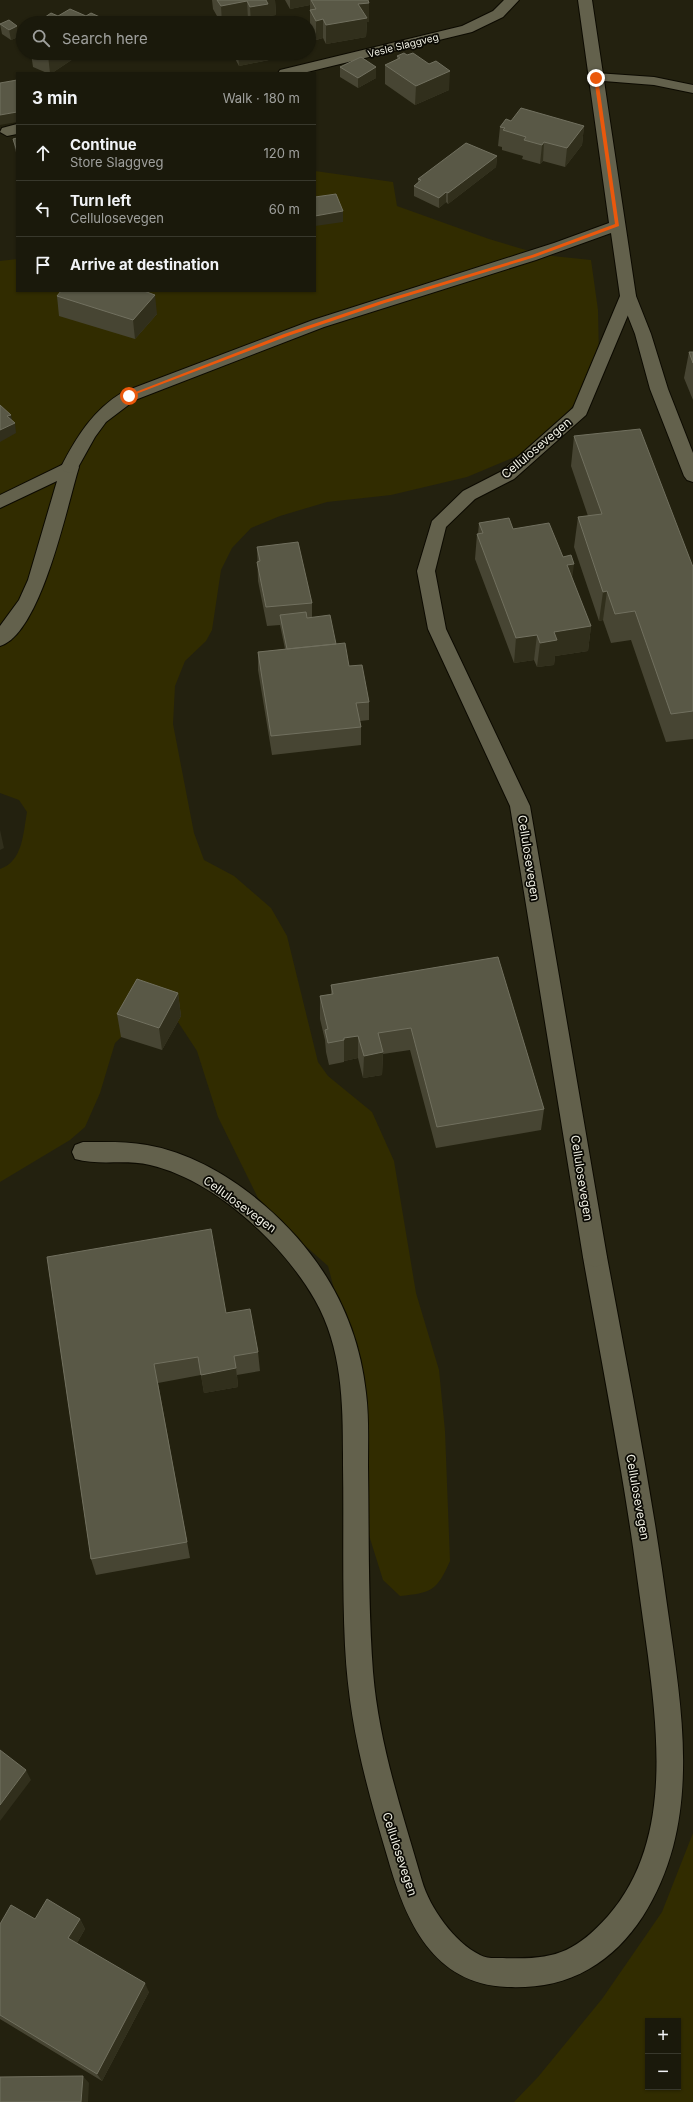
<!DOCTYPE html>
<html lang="en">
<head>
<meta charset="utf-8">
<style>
	:root { --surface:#1a190b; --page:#232214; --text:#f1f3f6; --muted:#9fa09d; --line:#38382c }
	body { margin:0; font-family:Inter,sans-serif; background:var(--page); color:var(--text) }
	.controls { position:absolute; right:12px; bottom:12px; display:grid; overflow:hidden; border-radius:0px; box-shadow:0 1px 3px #0004 }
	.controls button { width:36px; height:36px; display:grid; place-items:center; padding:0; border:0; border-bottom:1px solid var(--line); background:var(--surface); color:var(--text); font:20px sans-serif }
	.stop { position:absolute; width:12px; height:12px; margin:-9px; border:3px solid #ea580c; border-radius:50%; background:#fff }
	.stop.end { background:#ea580c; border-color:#fff; box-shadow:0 1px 4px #0008 }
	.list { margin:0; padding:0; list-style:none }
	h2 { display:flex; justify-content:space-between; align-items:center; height:52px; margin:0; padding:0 16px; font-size:17px }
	h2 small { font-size:13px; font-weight:400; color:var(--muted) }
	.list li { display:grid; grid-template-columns:26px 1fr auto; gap:12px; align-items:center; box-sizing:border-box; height:56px; padding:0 16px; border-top:1px solid var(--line) }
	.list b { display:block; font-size:15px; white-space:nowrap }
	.list p { margin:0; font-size:13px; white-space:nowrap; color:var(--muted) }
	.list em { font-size:13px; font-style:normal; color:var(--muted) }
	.icon { flex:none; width:22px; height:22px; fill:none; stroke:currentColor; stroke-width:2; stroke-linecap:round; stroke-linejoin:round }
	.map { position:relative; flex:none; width:693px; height:2102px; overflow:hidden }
	.search { position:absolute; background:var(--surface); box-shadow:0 1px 3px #0004; left:16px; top:16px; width:300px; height:44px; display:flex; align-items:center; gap:10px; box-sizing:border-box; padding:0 14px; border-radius:22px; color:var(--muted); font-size:15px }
	.panel { position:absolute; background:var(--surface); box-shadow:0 1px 3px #0004; left:16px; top:72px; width:300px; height:220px; border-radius:0px }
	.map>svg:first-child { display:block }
	.green { fill:#312c00; fill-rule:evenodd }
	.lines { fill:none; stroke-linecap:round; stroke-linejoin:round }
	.lane-casing { stroke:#0c0a00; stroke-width:2 }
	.street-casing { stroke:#0c0a00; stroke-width:2 }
	.lane { fill:#63614c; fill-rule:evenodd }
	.street { fill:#63614c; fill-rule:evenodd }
	.wall { fill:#474533 }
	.shaded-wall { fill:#312f1c }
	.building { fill:#595846; stroke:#71705f }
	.route { fill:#ea580c }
	.labels { text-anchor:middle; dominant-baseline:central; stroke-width:3.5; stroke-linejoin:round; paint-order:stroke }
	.far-street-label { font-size:10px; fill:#f2f2e6; stroke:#0b0a04 }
	.street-label { font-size:12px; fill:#f2f2e6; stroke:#0b0a04 }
</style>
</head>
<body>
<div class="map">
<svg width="693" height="2102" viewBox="0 0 693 2102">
	<rect width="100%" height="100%" fill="#23210f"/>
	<!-- green -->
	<path class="green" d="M315,171L393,182L397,206L489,239L543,255L591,260L598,310L599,357L590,386L536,448L467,477L391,495L327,502L280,516L251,528L232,548L221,570L212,630L206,641L185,661L175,686L173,724L194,833L204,860L234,876L271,908L287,936L318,1062L328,1076L372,1112L394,1161L416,1293L439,1370L445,1431L450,1561C437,1591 431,1593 400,1596L383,1580L362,1513L338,1304L328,1266L283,1226L258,1198L218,1117L197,1051L178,1022L161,1015L141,1018L115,1043L100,1093L85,1127L70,1140L0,1182V869C23,861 23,834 27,812L19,800L0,793V261L17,259V291H315Z
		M693,1833V2102H514L538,2077L602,1999L662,1912ZM648,2021H678V2087H648Z"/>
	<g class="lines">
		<!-- lane casing -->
		<g class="lane-casing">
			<path id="lane" d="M596,73L654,77L693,85V93L654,85L591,80L589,77L591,74Z
				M628,291L634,292L636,296L651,334L668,389L693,453V482L687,480L684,476L650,389L635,334L620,296L622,292Z
				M70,461L76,463L79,467C67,506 41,634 0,646V626L19,600L28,580L57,481L0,508V495Z
				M83,1142C104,1142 126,1141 147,1145C189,1152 232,1177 264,1205C321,1254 358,1317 366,1393C369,1417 368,1442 368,1466C369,1535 368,1604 373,1672C379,1745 402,1811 422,1881C430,1908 454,1942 480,1955C487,1959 495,1958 503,1958C552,1960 574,1954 608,1916C670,1845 659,1743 648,1656C643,1620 638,1583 633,1547C619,1450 600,1354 583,1257L587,1250L595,1247L603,1250L607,1257C629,1375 652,1493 668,1612C679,1689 693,1771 673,1847C660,1895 633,1944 589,1969C563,1984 537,1988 507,1987C433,1984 406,1922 388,1859C366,1785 349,1725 345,1646C342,1586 344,1526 343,1466C343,1410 344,1351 315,1300C283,1244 215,1180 150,1165C125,1159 99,1166 75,1159L72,1152L75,1145Z"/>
		</g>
		<!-- street casing -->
		<g class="street-casing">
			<path id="street" d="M504,0H519L503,17L472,32L303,73H278L280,70L462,26L493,11Z
				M578,0H592L636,296L586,415L514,479L475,499L446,527L435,571L446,629L530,806L607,1257L603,1264L595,1267L587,1264L583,1257L510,806L428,629L417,571L432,521L463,491L502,471L573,408L620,296L611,233L536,260L324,327L135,400L106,422L95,437L76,471L70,473L64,471L61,467C77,436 93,410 123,392L313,320L554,243L609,223Z
				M17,124V134L7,136L0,132L2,128Z"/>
		</g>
		<!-- lane -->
		<use href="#lane" class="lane"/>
		<!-- street -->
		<use href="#street" class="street"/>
	</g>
	<!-- wall -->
	<path class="wall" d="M212,0H275L276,15L269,16V23H249L248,20L233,23H221L213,9Z
		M285,0H368L369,22H367L366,37L326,44L323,38L316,40L310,29V5L290,9Z
		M0,24L18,37L11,40L2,34Z
		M31,53H82L52,73H47L33,67Z
		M232,53H268L269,60L239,66Z
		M397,56L449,90L415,105L385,84V65L397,59Z
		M340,67H376V78L358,88L340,77Z
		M511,121L584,126L582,145L565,167L543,161L540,164L522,159L523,156L502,150V147L498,146L500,127Z
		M17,138V156L15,149L13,139Z
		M497,156L496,167L448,204L446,202L439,208L414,196V186L418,183V179Z
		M57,296L157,314L135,339L59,316Z
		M689,352H693V400L684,378Z
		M574,436L693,567V739L666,742L631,640L611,643L603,620L599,621L574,547L578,517L588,516L571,466Z
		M479,523L513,529L572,579L591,626L588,651L555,656L554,665L537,667L534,660L514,663L475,559L477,534H478Z
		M257,547L312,603V617L336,644L369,702V720L360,721L361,727V745L272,755L258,670V652L285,649L280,625L267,626L258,581Z
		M498,957L544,1109L541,1130L436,1148L410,1050L383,1054L382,1075L363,1078L358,1058L344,1061V1062L329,1065L326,1052L325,1040L320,1019V996L331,994V985Z
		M178,993L181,1016L162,1050L121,1037L117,1014Z
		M47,1257L226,1313L258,1352L260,1371L237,1375L238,1387L204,1393L201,1375L158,1383L190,1558L96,1575L91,1559Z
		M35,1919H80L85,1929L77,1943L149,1992L102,2081L0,2019V1924Z"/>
	<!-- shaded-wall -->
	<path class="shaded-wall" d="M265,0H275L276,15L269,16V23H251L250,7Z
		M290,0H310V5L290,9Z
		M247,1L248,20L233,23H222L221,6Z
		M369,3V22H367L366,37L326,44V25L358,4Z
		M102,18V23H97V21Z
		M323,19V38L316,40V21Z
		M17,26L18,37L11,40L9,30Z
		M51,53H82L52,73H50L48,55Z
		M251,53H268L269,60L239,66L238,55Z
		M376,67V78L358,88V78Z
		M450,71L449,90L415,105L416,86Z
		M17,112V122L0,125V115Z
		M584,126L582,145L565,167L567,148Z
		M544,142L543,161L540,164L542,145Z
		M497,156L496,167L448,204V193Z
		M446,192V202L439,208V198Z
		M343,211V222L315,226V216Z
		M155,295L157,314L135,339L133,320Z
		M11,415L13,424L15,423L16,433L0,442V430L7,416Z
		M574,564L571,589L567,565Z
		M607,591L603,620L599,621L603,592Z
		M591,626L588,651L555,656L554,665L537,667L540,643L554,632Z
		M537,635L534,660L514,663L516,638Z
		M0,830L4,848L0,850Z
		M178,993L181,1016L162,1050L159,1028Z
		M358,1036V1058L344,1061V1038Z
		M383,1052L382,1075L363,1078L364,1056Z
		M236,1368L238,1387L204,1393L201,1375Z
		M26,1770L31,1780L0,1821V1805Z
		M80,1919L85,1929L74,1948L68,1938Z
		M145,1983L149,1992L102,2081L97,2074Z
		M83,2076L89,2083L88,2102H81Z"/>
	<!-- building -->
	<path class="building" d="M217,0H266L268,4L250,7L247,1L221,6Z
		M311,0H368L369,3L358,4L367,18L326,25L323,19L316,21L310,10L316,9Z
		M70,9L86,16L91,13L102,18L97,21H99L97,23H41L38,22L51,13L58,16Z
		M9,20L17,26L9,30L0,24Z
		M42,53H51L48,55Z
		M237,53H251L238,55Z
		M404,53L407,55L413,53L429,64L436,61L450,71L416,86L385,65L400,58L397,56Z
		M361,57L376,67L358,78L340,67Z
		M17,80V112L0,115V83Z
		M521,108L584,126L567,148L544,142L542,145L524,140L526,137L503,130L505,128L500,127L506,119L511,121Z
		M17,138V151L13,139Z
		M466,143L497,156L448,193L446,192L439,198L414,186L421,180L418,179Z
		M336,194L343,211L315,216V197Z
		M61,291H144L155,295L133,320L57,296Z
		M689,352H693V363Z
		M0,405L11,415L7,416L15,423L0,430Z
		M640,429L693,567V711L671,714L635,611L615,614L607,591L603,592L578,517L602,514L574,436Z
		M509,518L513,529L549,523L563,557L571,555L574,564L567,565L591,626L554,632L557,640L540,643L537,635L516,638L477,534L483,533L479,523Z
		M298,542L312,603L266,607L257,562L260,561L257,547Z
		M306,612L307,618L330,615L336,644L287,649L280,615Z
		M345,643L349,666L362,665L369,702L356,703L361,727L271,736L258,652Z
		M498,957L544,1109L437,1127L411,1028L378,1033L383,1052L364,1056L358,1036L344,1038V1040L328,1043L325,1030L328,1029L320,996L333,994L331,985Z
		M137,979L178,993L159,1028L117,1014Z
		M211,1229L226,1313L250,1309L258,1352L234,1356L236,1368L201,1375L198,1357L154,1364L187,1542L91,1559L47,1257Z
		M0,1750L26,1770L0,1805Z
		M47,1899L80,1919L68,1938L145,1983L97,2074L0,2015V1924L11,1905L35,1919Z
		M83,2076L81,2102H0V2077Z"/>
	<!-- route -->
	<path class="route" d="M596,76L598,78L619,226L535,257L385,303L288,336L128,397V395L284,334L381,301L532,255L615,224L594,78Z"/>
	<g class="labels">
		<!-- far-street labels -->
		<g class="far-street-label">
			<text transform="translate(403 45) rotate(-14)">Vesle Slaggveg</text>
		</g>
		<!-- street labels -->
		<g class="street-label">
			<text transform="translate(536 448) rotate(-40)">Cellulosevegen</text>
			<text transform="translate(529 858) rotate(81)">Cellulosevegen</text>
			<text transform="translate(582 1178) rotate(81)">Cellulosevegen</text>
			<text transform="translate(240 1204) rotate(36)">Cellulosevegen</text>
			<text transform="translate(638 1497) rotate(80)">Cellulosevegen</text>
			<text transform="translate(400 1854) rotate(72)">Cellulosevegen</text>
		</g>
	</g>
</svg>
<div class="controls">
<button>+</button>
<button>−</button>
</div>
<div class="stop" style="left:129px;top:396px"></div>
<div class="stop end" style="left:596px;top:78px"></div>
<div class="search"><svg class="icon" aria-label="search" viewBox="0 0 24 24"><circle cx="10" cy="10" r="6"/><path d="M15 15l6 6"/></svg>Search here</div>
<section class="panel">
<h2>3 min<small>Walk · 180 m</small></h2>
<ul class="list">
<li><svg class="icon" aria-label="ahead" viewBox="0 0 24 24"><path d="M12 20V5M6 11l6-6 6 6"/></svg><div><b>Continue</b><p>Store Slaggveg</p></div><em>120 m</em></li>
<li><svg class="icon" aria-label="left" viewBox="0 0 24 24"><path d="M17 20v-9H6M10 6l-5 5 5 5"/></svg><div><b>Turn left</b><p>Cellulosevegen</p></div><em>60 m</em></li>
<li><svg class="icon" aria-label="arrive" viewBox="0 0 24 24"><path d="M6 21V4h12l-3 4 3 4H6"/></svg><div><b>Arrive at destination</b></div></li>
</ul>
</section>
</div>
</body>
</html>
